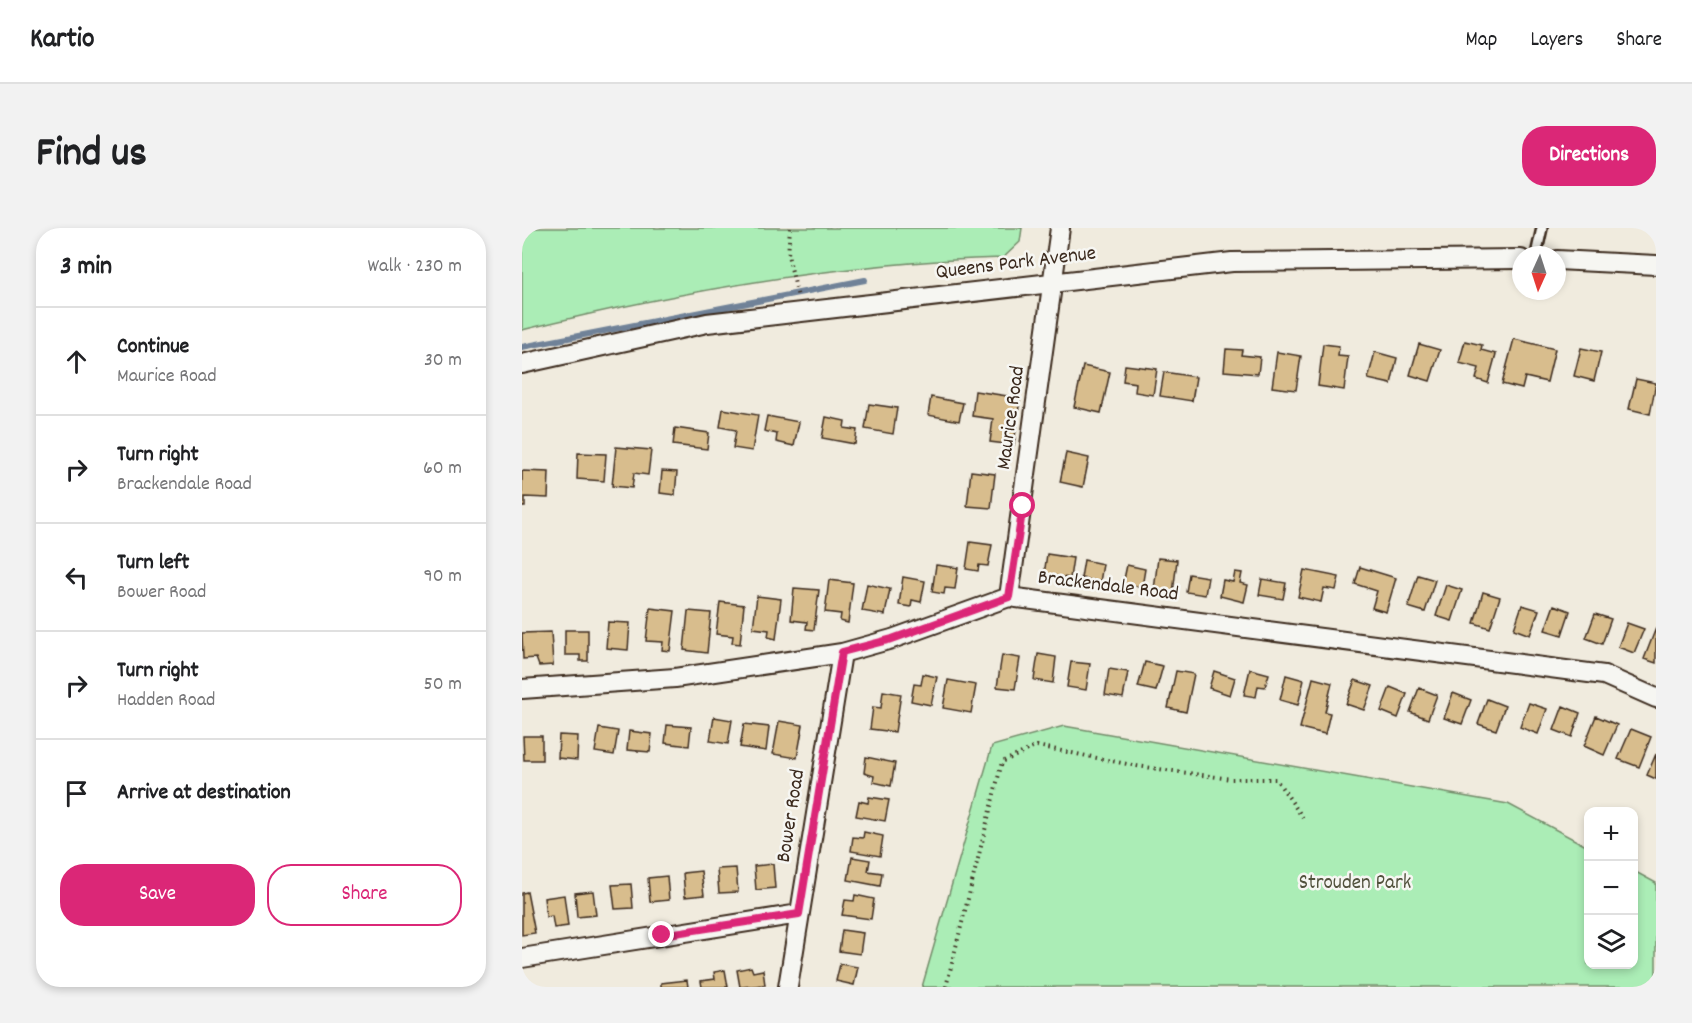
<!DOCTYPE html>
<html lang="en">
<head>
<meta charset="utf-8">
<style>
	:root { --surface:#fff; --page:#f2f2f2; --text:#202124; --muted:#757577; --line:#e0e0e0; --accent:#db2777 }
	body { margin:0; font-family:Dekko,sans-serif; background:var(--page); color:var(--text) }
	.controls { position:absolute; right:18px; bottom:18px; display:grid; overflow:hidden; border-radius:12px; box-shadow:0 3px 9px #0003 }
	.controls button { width:54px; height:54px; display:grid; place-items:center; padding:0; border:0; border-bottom:2px solid var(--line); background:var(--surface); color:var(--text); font:30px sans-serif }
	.compass { position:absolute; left:990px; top:18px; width:54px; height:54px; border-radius:50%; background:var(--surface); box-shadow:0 3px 9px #0003; rotate:183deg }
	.stop { position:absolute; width:18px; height:18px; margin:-14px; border:4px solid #db2777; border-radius:50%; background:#fff }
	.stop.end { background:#db2777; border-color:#fff; box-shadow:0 2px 6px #0008 }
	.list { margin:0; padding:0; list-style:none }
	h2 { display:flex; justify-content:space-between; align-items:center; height:78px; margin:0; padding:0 24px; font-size:26px }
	h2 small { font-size:20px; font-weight:400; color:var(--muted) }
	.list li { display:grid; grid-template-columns:39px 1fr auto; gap:18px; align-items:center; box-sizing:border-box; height:108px; padding:0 24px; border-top:2px solid var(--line) }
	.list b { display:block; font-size:22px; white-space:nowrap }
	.list p { margin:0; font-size:20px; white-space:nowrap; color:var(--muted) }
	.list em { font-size:20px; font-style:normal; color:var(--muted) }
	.actions { display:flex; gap:12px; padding:18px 24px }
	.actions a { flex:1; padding:14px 0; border:2px solid var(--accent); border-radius:24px; text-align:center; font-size:21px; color:var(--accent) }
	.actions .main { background:var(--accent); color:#fff }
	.icon { flex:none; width:33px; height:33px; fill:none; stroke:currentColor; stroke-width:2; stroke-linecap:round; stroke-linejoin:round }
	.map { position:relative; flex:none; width:1134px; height:759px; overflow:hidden; border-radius:24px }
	header { display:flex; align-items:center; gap:36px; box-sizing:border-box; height:84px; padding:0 30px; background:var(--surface); border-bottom:2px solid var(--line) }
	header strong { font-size:28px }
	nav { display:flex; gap:33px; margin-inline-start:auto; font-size:21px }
	.intro { display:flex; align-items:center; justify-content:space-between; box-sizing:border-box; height:144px; padding:0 36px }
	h1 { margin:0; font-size:42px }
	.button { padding:15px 27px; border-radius:24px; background:var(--accent); color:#fff; font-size:21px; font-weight:700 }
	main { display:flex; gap:36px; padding:0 36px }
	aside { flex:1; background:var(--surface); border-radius:24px; box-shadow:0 3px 9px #0003 }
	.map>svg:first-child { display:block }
	.green { fill:#abedb6; stroke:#738c6a; stroke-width:1.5 }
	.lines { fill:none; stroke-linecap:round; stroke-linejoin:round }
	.stream { stroke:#6f8298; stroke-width:6 }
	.building { fill:#d8bd8d; stroke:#3b2a1e; stroke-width:1.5 }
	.lane-casing { stroke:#3b2a1e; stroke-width:14 }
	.street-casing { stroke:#3b2a1e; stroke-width:22 }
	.path { stroke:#3b2a1e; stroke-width:4; stroke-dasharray:1.5 4.5; stroke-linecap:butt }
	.lane { stroke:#f6f6f2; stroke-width:9 }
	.street { stroke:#f6f6f2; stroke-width:18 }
	.route { stroke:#db2777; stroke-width:8 }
	.labels { text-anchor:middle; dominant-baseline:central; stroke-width:5; stroke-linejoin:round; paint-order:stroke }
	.street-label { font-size:21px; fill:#3b2a1e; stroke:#f6f6f2 }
	.park-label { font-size:21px; fill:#51513c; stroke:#f6f6f2 }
</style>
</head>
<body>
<header>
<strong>Kartio</strong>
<nav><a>Map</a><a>Layers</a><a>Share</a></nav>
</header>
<div class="intro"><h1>Find us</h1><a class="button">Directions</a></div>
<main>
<aside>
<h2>3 min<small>Walk · 230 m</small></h2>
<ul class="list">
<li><svg class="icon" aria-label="ahead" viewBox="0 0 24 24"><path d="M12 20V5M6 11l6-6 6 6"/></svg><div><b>Continue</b><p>Maurice Road</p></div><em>30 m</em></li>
<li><svg class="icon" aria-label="right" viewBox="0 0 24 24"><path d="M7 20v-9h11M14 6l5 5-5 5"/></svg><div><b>Turn right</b><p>Brackendale Road</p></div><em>60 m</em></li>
<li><svg class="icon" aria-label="left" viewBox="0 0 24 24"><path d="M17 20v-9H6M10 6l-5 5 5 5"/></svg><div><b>Turn left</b><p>Bower Road</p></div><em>90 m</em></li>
<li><svg class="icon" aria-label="right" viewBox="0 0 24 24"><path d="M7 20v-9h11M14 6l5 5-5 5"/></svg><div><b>Turn right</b><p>Hadden Road</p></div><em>50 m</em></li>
<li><svg class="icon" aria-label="arrive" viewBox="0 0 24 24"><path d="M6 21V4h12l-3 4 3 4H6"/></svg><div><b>Arrive at destination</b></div></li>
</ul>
<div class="actions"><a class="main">Save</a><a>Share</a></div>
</aside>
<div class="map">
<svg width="1134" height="759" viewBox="0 0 1134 759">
	<rect width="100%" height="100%" fill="#f0ebde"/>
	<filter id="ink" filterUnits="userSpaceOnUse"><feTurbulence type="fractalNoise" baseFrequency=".0167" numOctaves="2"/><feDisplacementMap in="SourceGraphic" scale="12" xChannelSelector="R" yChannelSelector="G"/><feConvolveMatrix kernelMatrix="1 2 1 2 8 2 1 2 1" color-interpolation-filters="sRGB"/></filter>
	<g filter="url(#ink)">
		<!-- green -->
		<path class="green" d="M0,0H500L498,14L481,30C319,34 157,63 0,102Z
			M542,498L986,576L1066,619V736H1112V643L1134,655V759H400L470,518Z"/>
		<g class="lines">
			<!-- stream -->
			<path class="stream" d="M0,119L343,52"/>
		</g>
		<!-- building -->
		<path class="building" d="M992,111L1033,121L1025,154L1003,149L1000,161L980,156Z
			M943,113L960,117L959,122L974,126L966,155L954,151L957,140L937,135Z
			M801,116L817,118L816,128L826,129L822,162L796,158Z
			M897,116L918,122L908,153L888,147Z
			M1059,120L1079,124L1072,153L1052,148Z
			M704,121L720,122L719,127L738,129L736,146L702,143Z
			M755,124L779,128L774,162L750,159Z
			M853,124L875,130L869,156L846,151Z
			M603,137L635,141L631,167L613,164L614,155L601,153Z
			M561,138L588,144L579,185L552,179Z
			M642,144L674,149L670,173L638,168Z
			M1114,151L1134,155L1128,186L1107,181Z
			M453,163L498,170L492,217L468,214L471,191L450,188Z
			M409,169L441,175L437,193L406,187Z
			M347,176L375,180L371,206L343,201Z
			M201,181L236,187L230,223L211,220L214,202L198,199Z
			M245,188L277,194L272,218L254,214L255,206L242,203Z
			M304,189L323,193L322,200L335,202L333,216L300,210Z
			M153,200L187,205L185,221L151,217Z
			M94,219L129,222L126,247L112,245L110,260L90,258Z
			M56,225L84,226L82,253L55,251Z
			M544,225L567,230L561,259L538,254Z
			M0,243L27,244L26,270L3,269V279H0Z
			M140,243L155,244L153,267L138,265Z
			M449,243L473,246L469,280L445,278Z
			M448,314L470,317L466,338L457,337L456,343L444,341Z
			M525,326L551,330L548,350L522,347Z
			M636,330L655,332L651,365L632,362Z
			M562,332L581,336L578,354L559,350Z
			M414,337L436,340L433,361L423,360L422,366L410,364Z
			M605,337L623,341L620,359L601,356Z
			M838,339L874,350L864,384L850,380L855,363L833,356Z
			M782,342L817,349L814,362L802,360L799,374L776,369Z
			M713,344L720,345L718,355L726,357L722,374L698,368L701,352L711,354Z
			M667,346L686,349L683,367L664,364Z
			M896,347L913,352L903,384L886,379Z
			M381,349L403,353L399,374L390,372L389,379L377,377Z
			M740,351L764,355L761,371L737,367Z
			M307,352L331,355L326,395L318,393L319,386L303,384Z
			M345,356L368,361L363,387L340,383Z
			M924,357L940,362L930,393L914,388Z
			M272,360L297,362L292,402L284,401L285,394L269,392Z
			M961,364L978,369L968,400L952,395Z
			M235,368L259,371L254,411L246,409L247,402L231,400Z
			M198,374L222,377L218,416L210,415L211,408L194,406Z
			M1000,377L1017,382L1008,407L992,401Z
			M1032,377L1048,383L1040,407L1023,402Z
			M128,380L153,383L148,423L140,422L141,414L124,413Z
			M166,383L189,385L185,425L162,422Z
			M1073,386L1089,391L1080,416L1064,410Z
			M86,394L108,395L106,422L84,420Z
			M1105,395L1122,401L1112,425L1096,419Z
			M1134,400V435L1122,431Z
			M43,402H66V433H58V427H43Z
			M29,404L31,437L17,438L14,430L1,431L0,405Z
			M516,426L534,429L531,455L512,452Z
			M480,427L498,430L493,461L475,459Z
			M549,434L568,436L564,462L545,459Z
			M623,434L641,438L634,463L616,459Z
			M587,441L606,444L601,470L583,467Z
			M728,441L747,446L743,459L736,458L734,469L722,467Z
			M654,443L672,446L664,484L646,480Z
			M692,443L713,450L708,467L687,460Z
			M401,446L415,449L409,477L389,473L392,456L399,457Z
			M764,447L782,452L776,477L758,472Z
			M791,450L810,455L803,484L808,485L803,506L778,500Z
			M426,452L454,457L449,485L421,480Z
			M833,452L851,458L842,482L824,476Z
			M868,459L885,466L876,490L859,483Z
			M897,460L915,467L906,491L888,484Z
			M361,463L379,466L373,504L348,501L351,479L359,480Z
			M931,465L949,472L940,496L922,490Z
			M965,471L983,478L974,502L956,496Z
			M1007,475L1025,481L1016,506L998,499Z
			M1041,478L1058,485L1050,509L1032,502Z
			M1074,488L1095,497L1082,527L1062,518Z
			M192,489L210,492L206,516L188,513Z
			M257,493L281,497L275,530L251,526Z
			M222,496L247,499L244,523L218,519Z
			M145,497L169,499L167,518L143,515Z
			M77,500L96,503L92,527L73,524Z
			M1109,501L1129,509L1117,539L1096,531Z
			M107,503L130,506L128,524L105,522Z
			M37,507L56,508L55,532L36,530Z
			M1,508H20V532H2Z
			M1134,526V551L1125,547Z
			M344,529L373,535L369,558L351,554L352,548L342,545Z
			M347,569L367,572L363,593L334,588L337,573L346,575Z
			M342,604L361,608L358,628L329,623L331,609L341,610Z
			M330,629L348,632L346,643L360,645L358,658L326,652Z
			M251,636L253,660L234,662L232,638Z
			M214,640L216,664L197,665L195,641Z
			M179,643L182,667L163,669L161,645Z
			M145,648L147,672L128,674L126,650Z
			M109,656L111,680L93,681L90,657Z
			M71,663L74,687L55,689L53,665Z
			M5,664L13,705L0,707V665Z
			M42,667L46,698L32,700L30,688L24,689L22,670Z
			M333,667L352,671L349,691L320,687L323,672L332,673Z
			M320,702L341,705L338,726L317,723Z
			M318,736L336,739L332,757L314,753Z
			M229,739L231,744L241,742L243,757L218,759L215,742Z
			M203,742L206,759H180L179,753L193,751L192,744Z
			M165,752L166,759H139V755Z"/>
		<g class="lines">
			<!-- lane casing -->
			<g class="lane-casing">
				<path id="lane" d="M1014,27L1020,0"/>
			</g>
			<!-- street casing -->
			<g class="street-casing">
				<path id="street" d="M1035,32L1134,37
					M0,136L185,95L710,34L999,31
					M487,369L538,0
					M0,461L153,450L320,425L370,411L487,369L1082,447L1134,470
					M0,730L277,686
					M266,759L320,425"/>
			</g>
			<!-- path -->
			<path class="path" d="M268,0L266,27L276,69
				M424,759L480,534L515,518L615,538L709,551H754L783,593"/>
			<!-- lane -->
			<use href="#lane" class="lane"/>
			<!-- street -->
			<use href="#street" class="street"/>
		</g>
	</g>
	<g class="lines" filter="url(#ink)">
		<!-- route -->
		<path class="route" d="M140,707L277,686L320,424L370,411L487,369L501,278"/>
	</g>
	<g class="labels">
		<!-- street labels -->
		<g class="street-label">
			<text transform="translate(494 36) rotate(-7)">Queens Park Avenue</text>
			<text transform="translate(490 190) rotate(-82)">Maurice Road</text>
			<text transform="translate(586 359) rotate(7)">Brackendale Road</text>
			<text transform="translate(270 588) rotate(-81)">Bower Road</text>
		</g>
		<!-- park labels -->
		<g class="park-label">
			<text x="833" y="656">Strouden Park</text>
		</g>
	</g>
</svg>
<div class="controls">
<button>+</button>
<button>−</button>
<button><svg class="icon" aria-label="layers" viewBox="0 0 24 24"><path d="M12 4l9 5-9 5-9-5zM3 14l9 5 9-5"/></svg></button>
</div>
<svg class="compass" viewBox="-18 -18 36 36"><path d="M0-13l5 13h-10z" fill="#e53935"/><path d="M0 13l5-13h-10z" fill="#757577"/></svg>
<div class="stop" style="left:501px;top:278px"></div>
<div class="stop end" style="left:140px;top:707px"></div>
</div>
</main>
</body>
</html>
